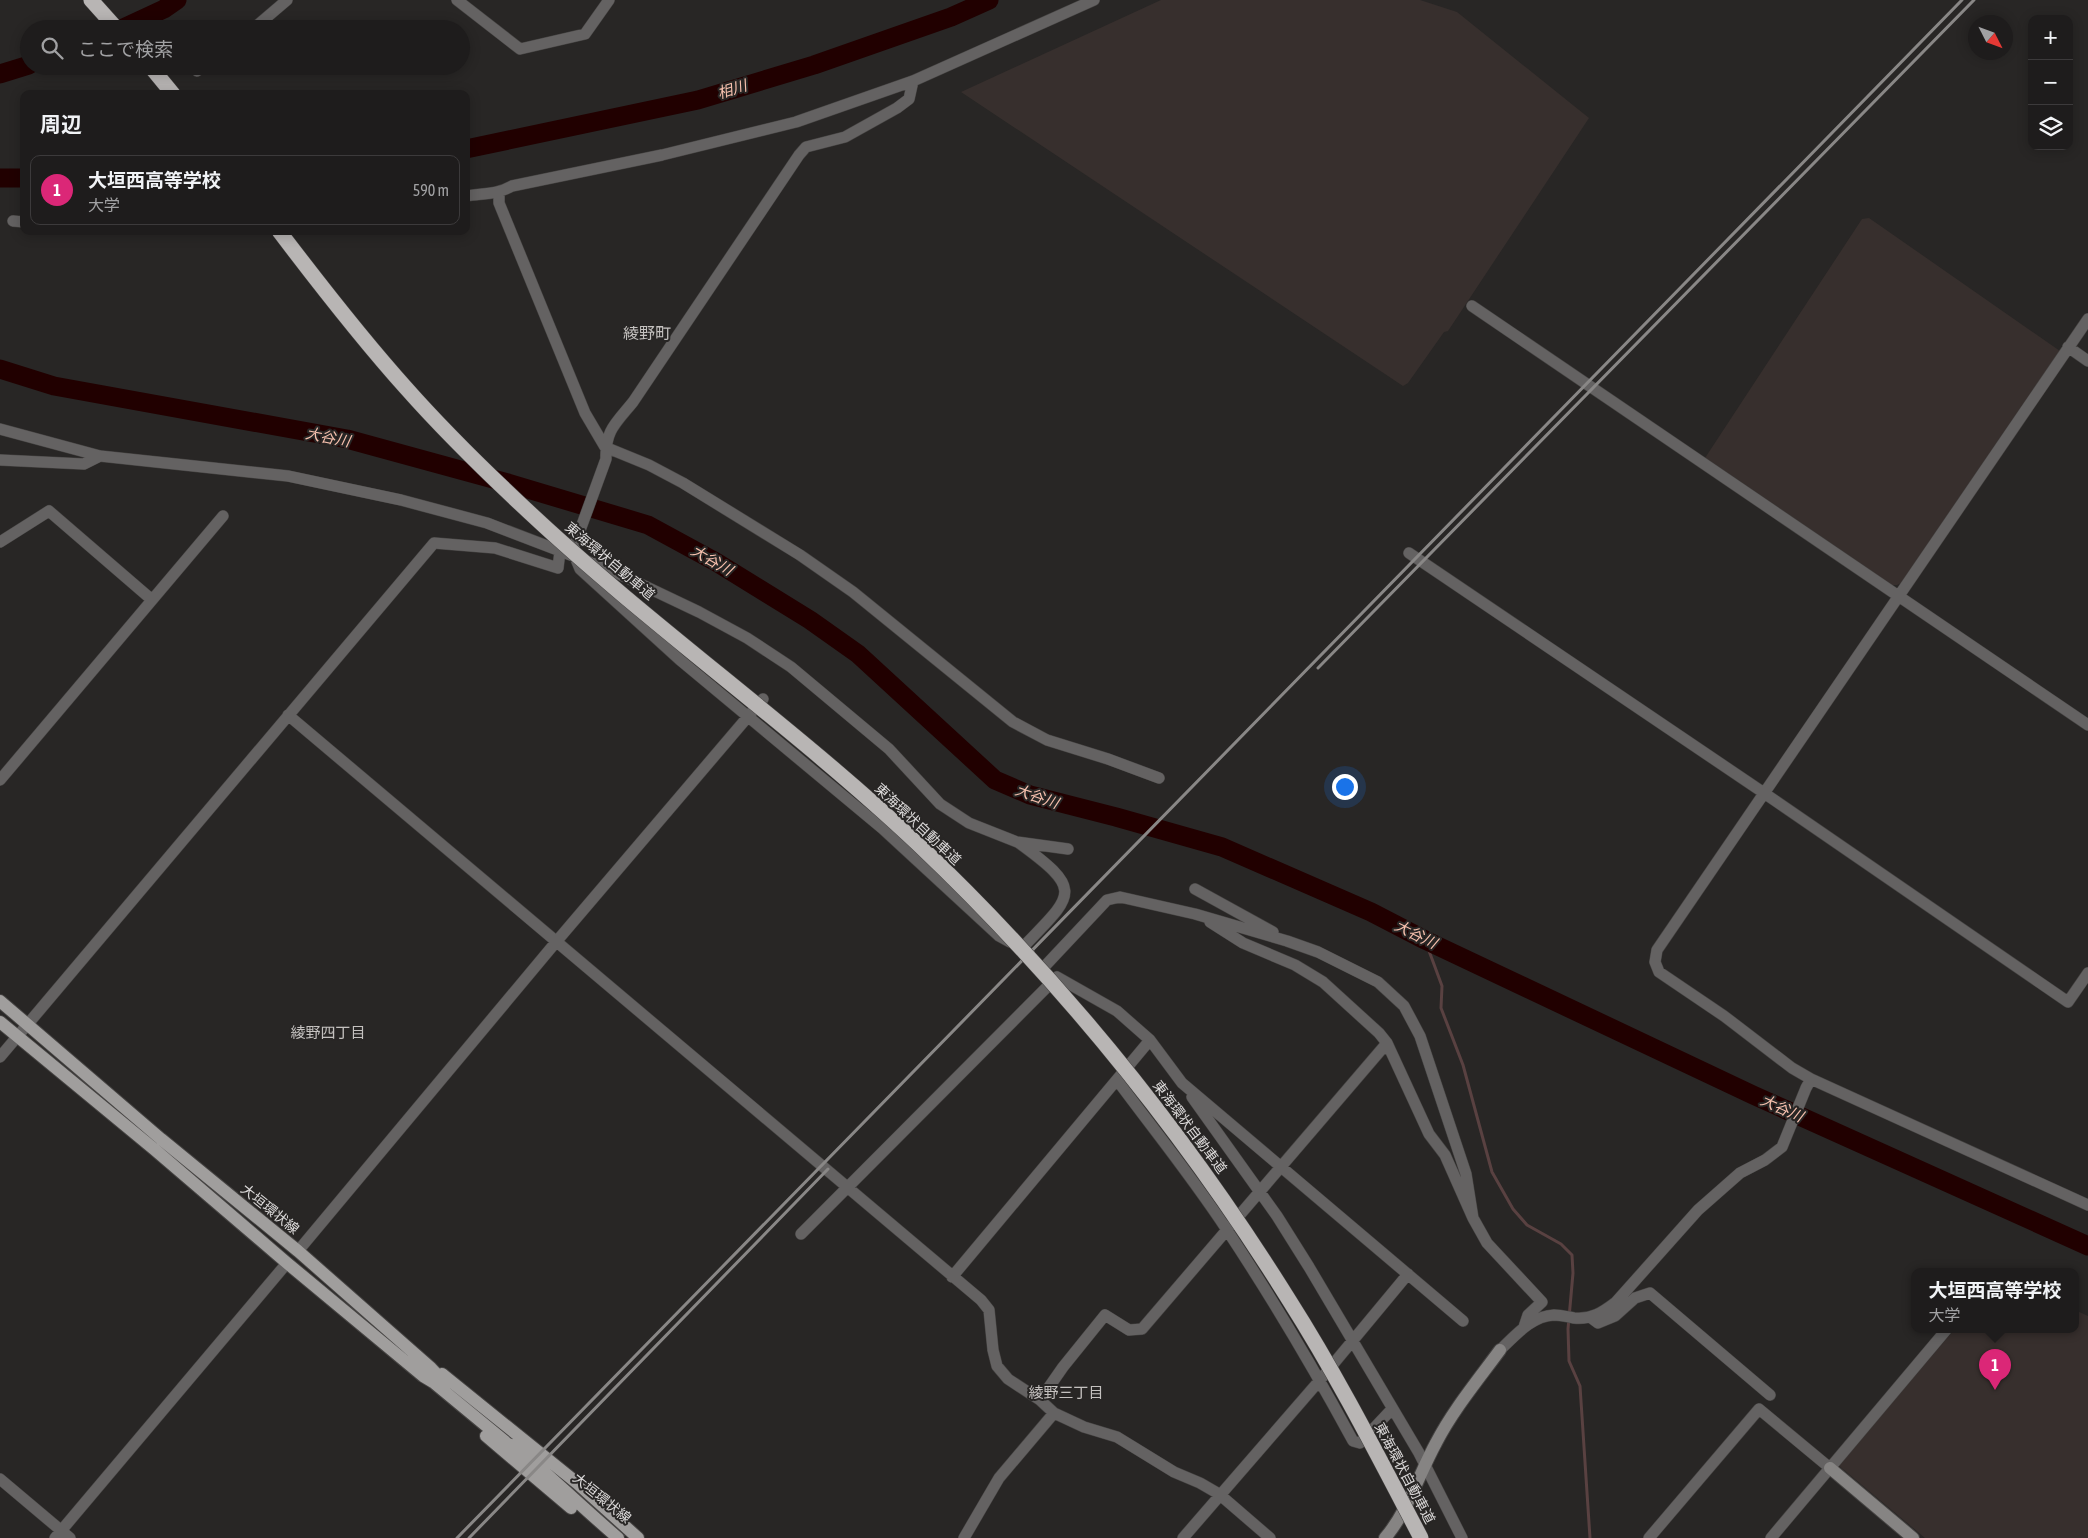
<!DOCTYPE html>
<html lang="ja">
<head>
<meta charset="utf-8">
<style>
	:root { --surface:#1e1c1c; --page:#2b2929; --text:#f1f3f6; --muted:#a1a1a3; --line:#3c3a3b; --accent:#db2777 }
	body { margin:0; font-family:"Asap Condensed","Noto Sans JP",sans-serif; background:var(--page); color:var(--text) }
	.controls { position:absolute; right:15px; top:15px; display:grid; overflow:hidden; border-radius:10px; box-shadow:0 2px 12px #0003 }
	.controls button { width:45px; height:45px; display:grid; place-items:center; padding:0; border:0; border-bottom:1px solid var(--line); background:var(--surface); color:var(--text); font:25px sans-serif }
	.compass { position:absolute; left:1968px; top:15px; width:45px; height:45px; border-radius:50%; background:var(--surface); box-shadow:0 2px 12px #0003; rotate:132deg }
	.you { position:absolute; left:1344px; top:786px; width:18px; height:18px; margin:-12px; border:4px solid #fff; border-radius:50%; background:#1a73e8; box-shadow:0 0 0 8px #1a73e833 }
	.badge { display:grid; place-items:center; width:32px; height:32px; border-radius:50%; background:var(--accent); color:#fff; font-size:16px; font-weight:700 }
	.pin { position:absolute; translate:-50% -41px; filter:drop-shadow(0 1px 2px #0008) }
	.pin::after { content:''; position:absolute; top:26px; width:18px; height:15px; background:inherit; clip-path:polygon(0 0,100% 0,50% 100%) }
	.popup { position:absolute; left:1911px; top:1268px; width:168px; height:65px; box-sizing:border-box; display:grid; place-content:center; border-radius:10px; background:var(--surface); filter:drop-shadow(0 1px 4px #0005); font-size:16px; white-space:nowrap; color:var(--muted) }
	.popup b { font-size:19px; color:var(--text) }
	.popup::after { content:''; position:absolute; left:50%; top:100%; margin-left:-10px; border:10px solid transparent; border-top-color:var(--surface) }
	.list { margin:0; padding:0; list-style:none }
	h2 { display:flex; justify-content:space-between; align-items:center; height:65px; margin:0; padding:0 20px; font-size:21px }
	h2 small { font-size:16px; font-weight:400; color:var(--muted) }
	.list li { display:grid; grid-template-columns:32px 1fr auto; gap:15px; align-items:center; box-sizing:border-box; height:70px; margin:0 10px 10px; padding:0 10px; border:1px solid var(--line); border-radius:10px }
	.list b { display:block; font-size:19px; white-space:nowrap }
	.list p { margin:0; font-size:16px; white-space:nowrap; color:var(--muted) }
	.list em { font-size:16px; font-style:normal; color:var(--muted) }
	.icon { flex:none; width:28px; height:28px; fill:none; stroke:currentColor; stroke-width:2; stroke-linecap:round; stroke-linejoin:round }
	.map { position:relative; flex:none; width:2088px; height:1538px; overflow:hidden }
	.search { position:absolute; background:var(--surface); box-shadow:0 2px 12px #0003; left:20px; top:20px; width:450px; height:55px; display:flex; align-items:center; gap:12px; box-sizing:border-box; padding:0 18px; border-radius:28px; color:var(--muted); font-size:19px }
	.panel { position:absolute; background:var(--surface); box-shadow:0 2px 12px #0003; left:20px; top:90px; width:450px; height:145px; border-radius:10px }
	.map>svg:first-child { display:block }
	.built { fill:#372f2d }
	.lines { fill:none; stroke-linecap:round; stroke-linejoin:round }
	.stream { stroke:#594141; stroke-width:3 }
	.river { stroke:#210000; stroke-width:19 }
	.street-casing { stroke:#454342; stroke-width:12 }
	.secondary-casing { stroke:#454342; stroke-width:14 }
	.primary-casing { stroke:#454342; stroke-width:14 }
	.highway-casing { stroke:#454342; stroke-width:16 }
	.street { stroke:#646262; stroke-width:11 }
	.secondary { stroke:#868483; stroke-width:12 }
	.primary { stroke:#a09e9d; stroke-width:12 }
	.highway { stroke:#b8b5b4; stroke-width:15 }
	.rail { stroke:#898786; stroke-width:3 }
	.highway-bridge-casing { stroke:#454342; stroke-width:16; stroke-linecap:butt }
	.highway-bridge { stroke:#b8b5b4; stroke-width:15 }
	.labels { text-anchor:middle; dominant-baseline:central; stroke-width:4; stroke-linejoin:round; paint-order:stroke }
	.street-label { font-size:14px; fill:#dcdada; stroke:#282625 }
	.water-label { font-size:15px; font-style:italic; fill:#f8c1ae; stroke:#282625 }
	.neighbourhood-label { font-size:15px; fill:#c4c1bf; stroke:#282625 }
	.quarter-label { font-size:16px; fill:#c4c1bf; stroke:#282625 }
</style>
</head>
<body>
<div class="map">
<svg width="2088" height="1538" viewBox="0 0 2088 1538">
	<rect width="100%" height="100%" fill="#282625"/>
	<!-- built -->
	<path class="built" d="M1161,0H1420L1457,12L1589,118L1448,331L1444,332L1408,383L1403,386L961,92Z
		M1869,218L2060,351L1903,582L1897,585H1891L1705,458L1862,219Z
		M2075,1310L2088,1316V1538H1925L1838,1465L1955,1329H2075Z"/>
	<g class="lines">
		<!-- stream -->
		<path class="stream" d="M1425,940L1442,986L1441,1008L1463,1065L1492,1172L1513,1209L1527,1225L1561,1244L1572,1255L1573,1273L1568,1329L1569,1361L1580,1386L1590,1538"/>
		<!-- river -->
		<path class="river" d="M121,29L164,9L177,0
			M0,74L29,65
			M466,149L698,100L814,65L951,17L989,0
			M0,178H24
			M0,369L54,386L347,439L508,483L648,525L716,562L810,620L858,654L995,780L1030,795L1116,817L1222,847L1371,912L1425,940L1753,1095L2088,1246"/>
		<!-- street casing -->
		<g class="street-casing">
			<path id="street" d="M457,0L520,49L585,34L609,0
				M253,29L287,0
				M197,71L203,66
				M499,193V203L585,413L605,447L649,465L683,483L800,555L853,592L1013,722L1047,740L1108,759L1159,778
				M466,196C483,193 496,195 512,186L662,155L796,122L913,81L1094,0
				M13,221L24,222
				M1472,306L2088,725
				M2088,319L1657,950L1655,962L1659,972L1724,1016L1792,1068L1811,1079L2088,1205
				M2068,347L2088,361
				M0,429L100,456L288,476L401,500L487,523L615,572L699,612L747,638L791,667L889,749L940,804L969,823L1017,842L1068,849
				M0,460L84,464L100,456
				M0,542L49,511L151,599
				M1409,553L1764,793L2068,1002L2088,973
				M571,555L606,459C605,430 616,423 633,402L799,155L806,147L845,137L897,108L909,99L913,81
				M575,557L580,569L680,660L883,829L999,936L1010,942
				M288,715L981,1300L989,1310L993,1350L997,1366L1008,1379L1040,1400L1054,1413L1084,1427L1117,1437L1174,1472L1200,1483L1219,1494L1270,1538
				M0,780L223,516
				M1019,843C1085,891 1074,894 1022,948L1029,953
				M1195,889L1273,932
				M1210,922L1243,943L1295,965L1323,982L1379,1033L1387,1043L1429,1134L1445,1155L1473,1218L1487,1243L1542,1302L1528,1315L1524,1327
				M1045,966L1107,900L1120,897L1195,914L1287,941L1318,952L1378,982L1404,1006L1420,1036L1466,1174L1473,1218
				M0,1057L434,543L495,548L558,568L560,551
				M1117,1080C1154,1130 1193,1178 1227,1230C1272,1298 1314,1369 1353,1441L1360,1443L1392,1409
				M1192,1097L1277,1216L1309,1267L1419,1453L1462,1538
				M801,1234L1057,977L1117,1011L1150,1040L1182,1083L1463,1321
				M298,1251L556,942L763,699
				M952,1277L1150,1040
				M1590,1317L1598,1323L1615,1316L1635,1298L1650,1293L1770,1395
				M1500,1350C1515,1336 1531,1316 1554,1315C1561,1315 1568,1317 1574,1318C1591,1320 1603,1312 1616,1302L1698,1210L1740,1173L1765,1160L1782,1147L1806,1088L1811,1079
				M1040,1400L1063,1367L1105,1315L1129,1330L1142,1329L1387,1043
				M0,1479L70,1538
				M55,1538L287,1263
				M964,1538L999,1478L1054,1413
				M1183,1538L1320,1380L1408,1274
				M1649,1538L1759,1409L1830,1468
				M1771,1538L1947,1329"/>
		</g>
		<!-- secondary casing -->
		<g class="secondary-casing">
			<path id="secondary" d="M1830,1468L1913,1538
				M1385,1538C1408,1511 1419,1474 1436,1443C1453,1410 1478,1380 1500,1350"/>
		</g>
		<!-- primary casing -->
		<g class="primary-casing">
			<path id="primary" d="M0,1001L161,1139L298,1251L431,1368L446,1384
				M0,1022L154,1149L287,1263L423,1376L433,1382L508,1444L515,1446C550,1476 583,1508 618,1538
				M442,1374L577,1483L638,1538
				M486,1436L571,1508"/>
		</g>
		<!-- highway casing -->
		<g class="highway-casing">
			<path id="highway" d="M91,0L117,29
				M150,66L173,94"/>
		</g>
		<!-- street -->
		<use href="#street" class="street"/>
		<!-- secondary -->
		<use href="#secondary" class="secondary"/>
		<!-- primary -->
		<use href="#primary" class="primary"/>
		<!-- highway -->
		<use href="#highway" class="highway"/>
		<!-- rail -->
		<path class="rail" d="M1318,668L1974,0
			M457,1538L1962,0
			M469,1538L828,1169"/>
		<!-- highway-bridge casing -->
		<g class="highway-bridge-casing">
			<path id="highway-bridge" d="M279,231C320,285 361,338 406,388C445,432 487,473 530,513C654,629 794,727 918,844C1061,980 1185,1133 1289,1300C1338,1377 1379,1458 1421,1538"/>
		</g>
		<!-- highway-bridge -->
		<use href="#highway-bridge" class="highway-bridge"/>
	</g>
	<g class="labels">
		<!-- street labels -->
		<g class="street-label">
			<text transform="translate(610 561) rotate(40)">東海環状自動車道</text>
			<text transform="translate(918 824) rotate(43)">東海環状自動車道</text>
			<text transform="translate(1190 1127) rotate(53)">東海環状自動車道</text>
			<text transform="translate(270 1209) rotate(39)">大垣環状線</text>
			<text transform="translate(1405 1473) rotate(62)">東海環状自動車道</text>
			<text transform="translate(602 1498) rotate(39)">大垣環状線</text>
		</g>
		<!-- water labels -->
		<g class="water-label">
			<text transform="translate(732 89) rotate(-17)">相川</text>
			<text transform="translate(328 437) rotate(11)">大谷川</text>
			<text transform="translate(712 560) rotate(30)">大谷川</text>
			<text transform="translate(1037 796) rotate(19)">大谷川</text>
			<text transform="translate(1416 934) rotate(26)">大谷川</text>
			<text transform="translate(1782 1108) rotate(24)">大谷川</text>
		</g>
		<!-- neighbourhood labels -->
		<g class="neighbourhood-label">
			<text x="328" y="1032">綾野四丁目</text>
			<text x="1066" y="1392">綾野三丁目</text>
		</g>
		<!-- quarter labels -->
		<g class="quarter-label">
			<text x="647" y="333">綾野町</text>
		</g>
	</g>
</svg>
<div class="controls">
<button>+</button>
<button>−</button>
<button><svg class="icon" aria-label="layers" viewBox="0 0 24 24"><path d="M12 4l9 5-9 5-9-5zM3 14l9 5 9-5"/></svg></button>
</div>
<svg class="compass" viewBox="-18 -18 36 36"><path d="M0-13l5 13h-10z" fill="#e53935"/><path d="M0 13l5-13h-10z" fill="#a1a1a3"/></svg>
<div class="you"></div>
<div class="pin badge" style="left:1995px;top:1390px">1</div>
<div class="popup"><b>大垣西高等学校</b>大学</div>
<div class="search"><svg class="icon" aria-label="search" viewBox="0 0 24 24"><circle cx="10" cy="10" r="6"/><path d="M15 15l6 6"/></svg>ここで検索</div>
<section class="panel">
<h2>周辺<small></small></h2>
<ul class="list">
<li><span class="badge">1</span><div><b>大垣西高等学校</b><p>大学</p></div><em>590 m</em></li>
</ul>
</section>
</div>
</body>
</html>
